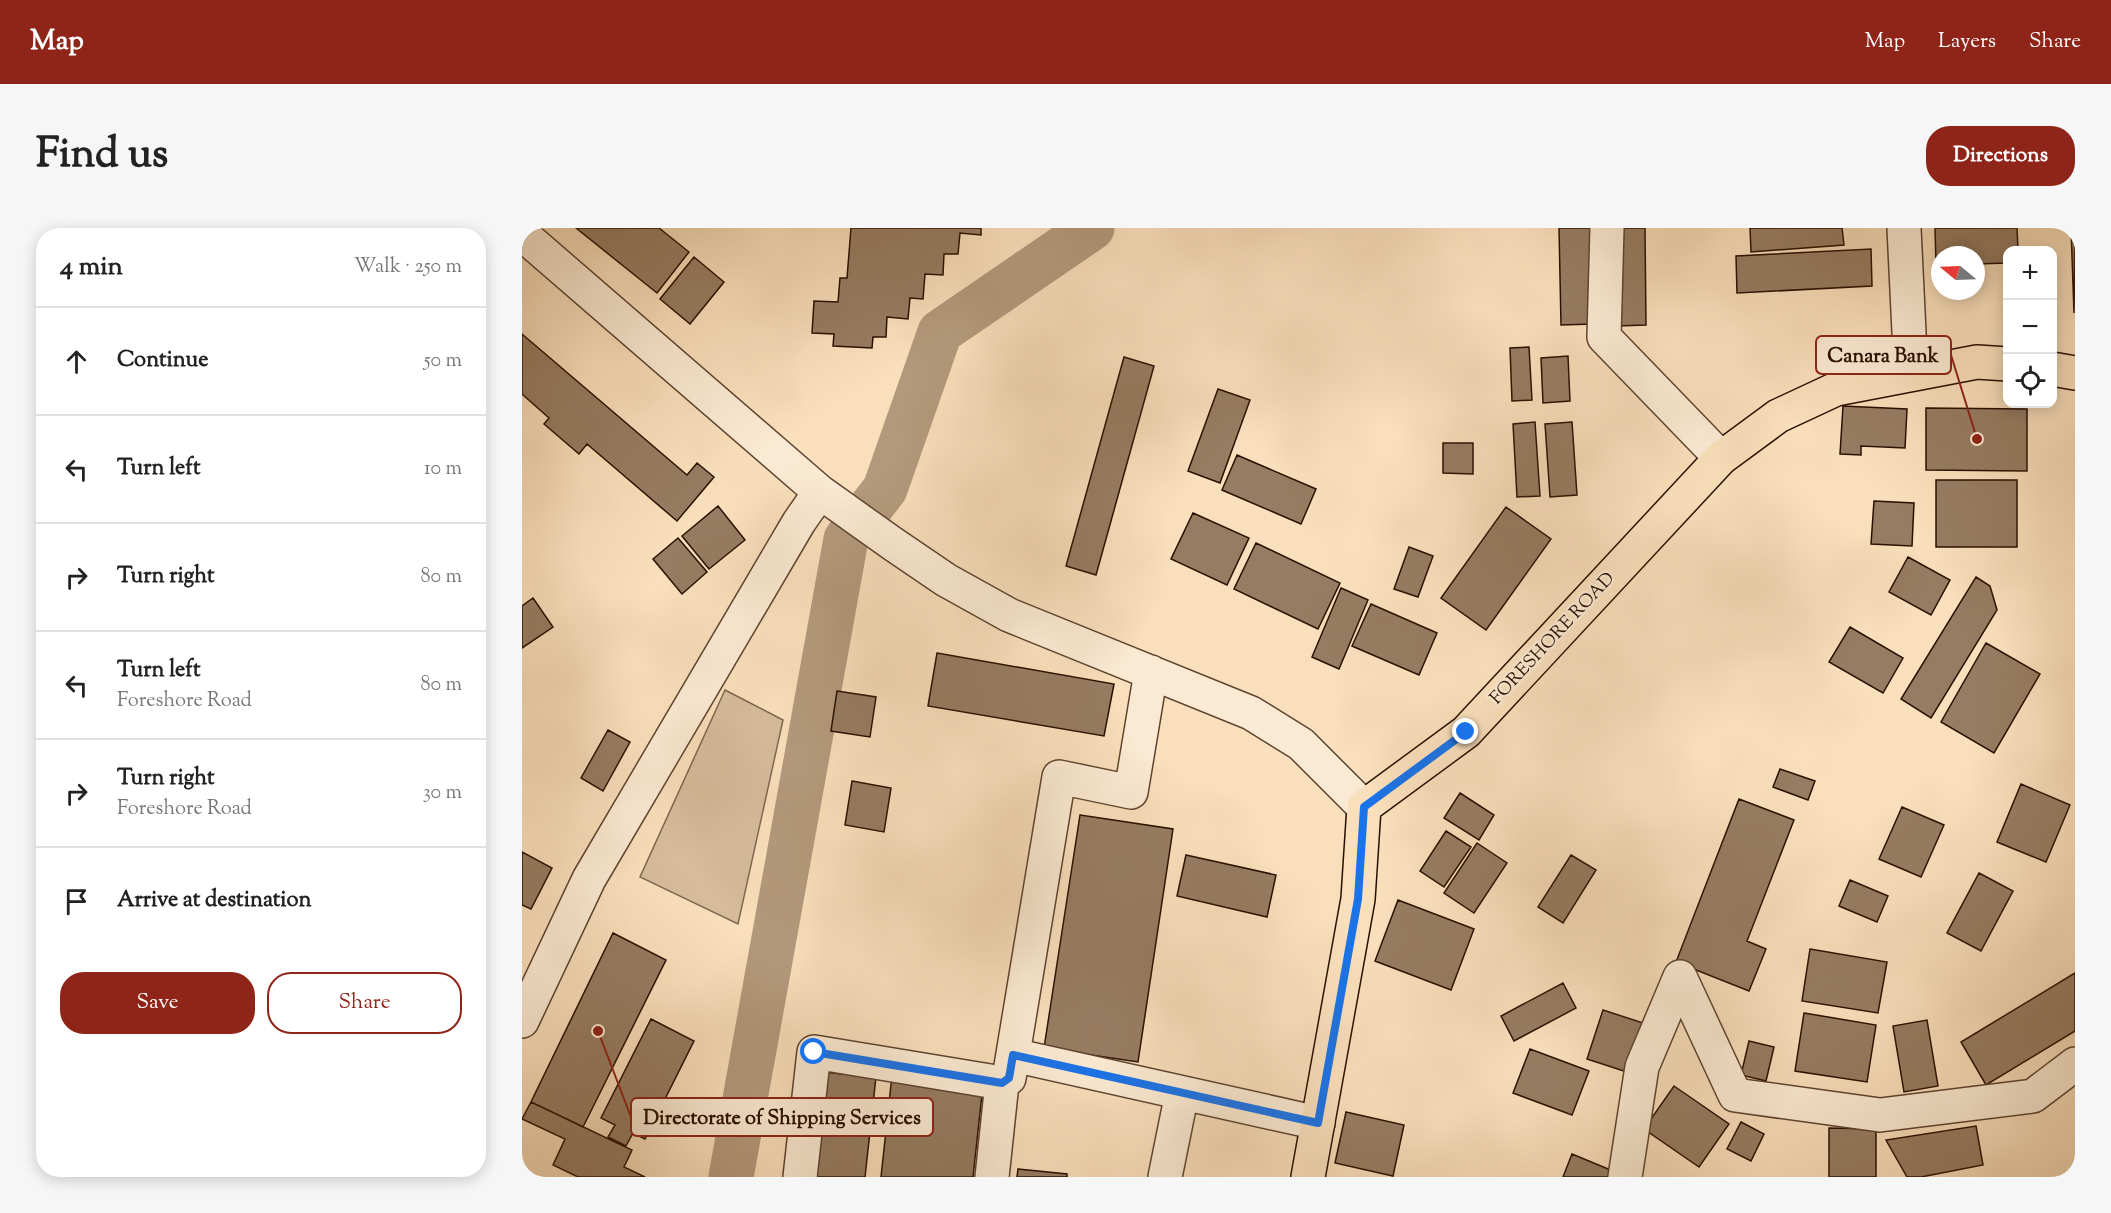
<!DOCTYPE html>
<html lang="en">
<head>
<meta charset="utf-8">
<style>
	:root { --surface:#fff; --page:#f6f6f6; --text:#222; --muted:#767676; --line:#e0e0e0; --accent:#8f2418 }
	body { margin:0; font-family:"Sorts Mill Goudy",serif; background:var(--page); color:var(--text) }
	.controls { position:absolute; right:18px; top:18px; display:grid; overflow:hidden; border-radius:12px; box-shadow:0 3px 15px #0003 }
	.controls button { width:54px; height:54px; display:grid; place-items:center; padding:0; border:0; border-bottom:2px solid var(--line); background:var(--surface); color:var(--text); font:30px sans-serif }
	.compass { position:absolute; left:1409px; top:18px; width:54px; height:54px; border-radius:50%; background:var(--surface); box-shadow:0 3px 15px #0003; rotate:289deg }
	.stop { position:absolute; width:18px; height:18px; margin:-14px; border:4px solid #1a73e8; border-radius:50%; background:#fff }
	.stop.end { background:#1a73e8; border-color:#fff; box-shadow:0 2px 6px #0008 }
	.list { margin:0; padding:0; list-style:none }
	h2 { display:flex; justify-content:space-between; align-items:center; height:78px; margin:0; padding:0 24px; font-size:26px }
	h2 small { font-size:20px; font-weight:400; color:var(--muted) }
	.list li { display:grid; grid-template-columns:39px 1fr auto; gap:18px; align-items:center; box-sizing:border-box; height:108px; padding:0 24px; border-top:2px solid var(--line) }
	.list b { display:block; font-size:22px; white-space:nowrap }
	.list p { margin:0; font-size:20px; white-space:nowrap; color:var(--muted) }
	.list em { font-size:20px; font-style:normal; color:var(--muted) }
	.actions { display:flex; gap:12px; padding:18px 24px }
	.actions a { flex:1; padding:14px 0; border:2px solid var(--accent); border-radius:24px; text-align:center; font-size:21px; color:var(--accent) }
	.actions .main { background:var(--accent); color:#fff }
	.icon { flex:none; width:33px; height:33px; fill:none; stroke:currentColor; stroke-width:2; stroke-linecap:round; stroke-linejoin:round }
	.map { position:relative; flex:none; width:1553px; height:949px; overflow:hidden; border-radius:24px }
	header { display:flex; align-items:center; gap:36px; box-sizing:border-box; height:84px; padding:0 30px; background:var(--accent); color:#fff }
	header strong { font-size:28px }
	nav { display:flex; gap:33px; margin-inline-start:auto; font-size:21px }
	.intro { display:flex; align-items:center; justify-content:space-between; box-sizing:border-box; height:144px; padding:0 36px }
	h1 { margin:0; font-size:42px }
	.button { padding:15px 27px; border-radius:24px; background:var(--accent); color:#fff; font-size:21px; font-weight:700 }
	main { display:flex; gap:36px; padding:0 36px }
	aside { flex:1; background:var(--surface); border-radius:24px; box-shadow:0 3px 15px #0003 }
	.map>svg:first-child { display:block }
	.green { fill:#d6bc9c; stroke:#80664f; stroke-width:1.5 }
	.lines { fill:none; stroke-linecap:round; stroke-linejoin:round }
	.river { stroke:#b3997c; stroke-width:45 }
	.building { fill:#967c62; stroke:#2b1002; stroke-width:1.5 }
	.minor-casing { stroke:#5e4430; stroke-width:36 }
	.major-casing { stroke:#2b1002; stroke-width:36 }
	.minor { stroke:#fbead3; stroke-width:33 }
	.major { stroke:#f9dfbb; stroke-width:33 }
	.route { stroke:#1a73e8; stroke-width:8 }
	.labels { text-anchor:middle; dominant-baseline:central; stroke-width:4.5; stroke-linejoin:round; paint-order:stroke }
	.street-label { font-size:18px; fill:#2b1002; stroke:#fbead3 }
	.leader { fill:none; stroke:#8f2418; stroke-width:2 }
	.callout-dot { fill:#8f2418; stroke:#fbead3; stroke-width:2 }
	.callout { fill:#fbead3; stroke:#8f2418; stroke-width:2 }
	.callout-label { font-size:20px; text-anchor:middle; font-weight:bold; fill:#2b1002 }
</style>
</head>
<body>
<header>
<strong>Map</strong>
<nav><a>Map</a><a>Layers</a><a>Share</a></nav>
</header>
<div class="intro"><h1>Find us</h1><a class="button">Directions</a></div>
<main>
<aside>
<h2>4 min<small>Walk · 250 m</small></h2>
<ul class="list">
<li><svg class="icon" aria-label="ahead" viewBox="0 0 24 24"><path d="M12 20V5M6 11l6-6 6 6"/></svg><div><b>Continue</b></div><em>50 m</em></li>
<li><svg class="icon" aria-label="left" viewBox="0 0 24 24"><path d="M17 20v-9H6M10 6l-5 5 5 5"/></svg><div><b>Turn left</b></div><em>10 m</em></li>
<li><svg class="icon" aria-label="right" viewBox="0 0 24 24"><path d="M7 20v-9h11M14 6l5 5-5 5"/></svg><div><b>Turn right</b></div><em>80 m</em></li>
<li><svg class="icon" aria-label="left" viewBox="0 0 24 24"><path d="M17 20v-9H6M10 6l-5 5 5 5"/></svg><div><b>Turn left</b><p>Foreshore Road</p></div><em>80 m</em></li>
<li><svg class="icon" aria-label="right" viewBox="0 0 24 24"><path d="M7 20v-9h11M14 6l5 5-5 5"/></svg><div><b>Turn right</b><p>Foreshore Road</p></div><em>30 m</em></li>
<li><svg class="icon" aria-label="arrive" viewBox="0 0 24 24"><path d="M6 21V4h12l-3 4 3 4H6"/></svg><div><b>Arrive at destination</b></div></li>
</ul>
<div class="actions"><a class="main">Save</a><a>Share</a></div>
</aside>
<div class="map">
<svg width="1553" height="949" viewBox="0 0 1553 949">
	<rect width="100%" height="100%" fill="#f9dfbb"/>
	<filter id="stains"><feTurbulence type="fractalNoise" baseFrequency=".00333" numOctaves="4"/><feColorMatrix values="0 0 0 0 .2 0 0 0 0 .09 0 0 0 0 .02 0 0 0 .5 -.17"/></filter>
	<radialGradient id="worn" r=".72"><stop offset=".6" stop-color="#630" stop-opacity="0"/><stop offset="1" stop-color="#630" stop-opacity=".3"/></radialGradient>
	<!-- green -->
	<path class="green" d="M203,462L261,492L216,696L118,649Z"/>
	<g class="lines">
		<!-- river -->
		<path class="river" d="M209,949L324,311L363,261L418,104L570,0"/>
	</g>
	<!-- building -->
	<path class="building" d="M54,0H137L167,24L135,65Z
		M329,0H459V7L438,5L436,26H422L421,47L403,46L401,71L388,70L386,91L365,89L364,109H351L350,120L311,118L312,106L290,105L292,73L316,74L318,50H325Z
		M1037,0H1069L1071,96L1039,97Z
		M1094,0H1123L1124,97L1094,98Z
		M1228,0H1320L1322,17L1229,24Z
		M1413,0H1495L1496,22H1486V35L1454,36V27H1418V37H1414Z
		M1549,0H1553L1552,85Z
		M1349,21L1350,58L1215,65L1214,28Z
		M172,29L202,54L168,96L138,71Z
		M0,106L165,247L175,235L192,249L155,293L65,216L57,226L22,196L27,190L0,166Z
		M1007,119L1010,172L990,173L988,120Z
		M1046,128L1048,173L1021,175L1019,130Z
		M602,129L632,138L574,347L544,338Z
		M696,161L728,172L698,255L666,243Z
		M1321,178L1385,181L1383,220L1339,218V227L1318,226Z
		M1404,180L1505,181V243L1404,242Z
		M1013,194L1018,268L995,269L991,196Z
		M1050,194L1055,267L1028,269L1023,196Z
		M921,215H951V246L921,245Z
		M715,227L794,261L779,296L700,262Z
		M1414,252H1495V319H1414Z
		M1352,273L1392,275L1390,318L1349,316Z
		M196,278L223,312L187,341L160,308Z
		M984,279L1029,311L964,402L919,370Z
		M671,285L727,310L705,357L649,331Z
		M156,310L185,344L160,366L131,331Z
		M734,315L818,355L796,401L712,361Z
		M887,319L911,328L896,369L872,361Z
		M1386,329L1428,352L1409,387L1367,364Z
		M1454,349L1468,358L1475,382L1409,490L1379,471Z
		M819,360L846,372L817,441L790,429Z
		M11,370L31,399L0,420V378Z
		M849,376L915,405L897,447L830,418Z
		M1328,399L1381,430L1361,465L1307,434Z
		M1464,415L1518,446L1472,525L1419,494Z
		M415,425L592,456L582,508L406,478Z
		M315,463L354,469L348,509L309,503Z
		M86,502L108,514L81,563L59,550Z
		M1258,541L1293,553L1286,572L1251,559Z
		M330,553L369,560L362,604L323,597Z
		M1499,556L1548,577L1524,634L1475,614Z
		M938,565L972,587L957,612L922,590Z
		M1217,571L1272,592L1225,713L1244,721L1227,763L1154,734Z
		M1380,579L1422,597L1399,649L1357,631Z
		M558,587L651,601L616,834L522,820Z
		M924,603L949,619L922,659L898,643Z
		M955,615L985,635L952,685L922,665Z
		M0,624L30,640L9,681L0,677Z
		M664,627L754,647L745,689L655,668Z
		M1049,627L1074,642L1041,695L1016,679Z
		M1457,645L1491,663L1459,723L1425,705Z
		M1328,652L1366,668L1355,694L1317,678Z
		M876,672L952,701L929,762L853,733Z
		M91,705L144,732L61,899L9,874Z
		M1288,721L1365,734L1356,785L1280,773Z
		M1553,745V803L1464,857L1439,814Z
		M1041,755L1054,780L992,813L979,788Z
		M1081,782L1121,795L1105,844L1065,831Z
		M1282,785L1354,797L1345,854L1273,843Z
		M129,791L172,813L123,911L111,905L104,918L86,909L93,897L79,890Z
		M1405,792L1416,858L1382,864L1371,798Z
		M1227,813L1252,819L1244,853L1219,847Z
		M1008,821L1067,843L1050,887L991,865Z
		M299,844L354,849L343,949H288Z
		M370,847L461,857L451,949H359Z
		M1152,858L1207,896L1177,939L1122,901Z
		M9,874L110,922L102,939L123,949H56L31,937L43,911L0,891Z
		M824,884L882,897L871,948L813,935Z
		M1219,894L1242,906L1229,933L1205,921Z
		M1454,898L1461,937L1399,949H1385L1364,912Z
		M1307,900L1354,901V949H1307Z
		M1050,926L1091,943L1089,949H1041Z
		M496,941L545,946V949H495Z"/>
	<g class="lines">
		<!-- minor casing -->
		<g class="minor-casing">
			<path id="minor" d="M1085,0L1082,109L1199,230
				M1382,0L1389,146
				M0,6L298,264L371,316L424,352L487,387L729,485L779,516L842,579
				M0,793L67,651L277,294L298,264
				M491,827L796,895
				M278,949L292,824L480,855
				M470,949L480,855L487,850L537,549L609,564L629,444
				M643,949L660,865
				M1103,949L1120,839L1158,749L1213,867L1358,887L1511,868L1553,836"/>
		</g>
		<!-- major casing -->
		<g class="major-casing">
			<path id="major" d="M1530,141L1553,145
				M786,949L836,671L842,579L944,504L1199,230L1256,188L1314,161L1455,134L1486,136"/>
		</g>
		<!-- minor -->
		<use href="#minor" class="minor"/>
		<!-- major -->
		<use href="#major" class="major"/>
	</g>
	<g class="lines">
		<!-- route -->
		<path class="route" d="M292,824L480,855L487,850L491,827L796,895L836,671L842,579L944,504"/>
	</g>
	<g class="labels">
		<!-- street labels -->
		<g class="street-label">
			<text transform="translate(1031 411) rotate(-47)">FORESHORE ROAD</text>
		</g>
	</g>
	<!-- callouts -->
	<path class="leader" d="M1455 211L1429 127M76 803L109 889"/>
	<g class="callout-dot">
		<circle cx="1455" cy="211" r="6"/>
		<circle cx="76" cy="803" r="6"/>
	</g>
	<g class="callout">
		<rect x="1294" y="108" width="135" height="38" rx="6"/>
		<rect x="109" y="870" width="302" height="38" rx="6"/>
	</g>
	<g class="callout-label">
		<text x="1361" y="134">Canara Bank</text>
		<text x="260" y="896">Directorate of Shipping Services</text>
	</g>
	<rect width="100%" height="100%" filter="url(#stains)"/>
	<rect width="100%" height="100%" fill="url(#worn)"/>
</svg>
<div class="controls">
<button>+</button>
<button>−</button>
<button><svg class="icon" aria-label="locate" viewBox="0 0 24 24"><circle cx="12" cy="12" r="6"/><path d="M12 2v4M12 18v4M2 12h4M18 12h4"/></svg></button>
</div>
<svg class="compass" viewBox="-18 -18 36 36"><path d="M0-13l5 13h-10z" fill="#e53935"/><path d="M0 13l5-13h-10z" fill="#767676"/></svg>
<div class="stop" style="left:292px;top:824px"></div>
<div class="stop end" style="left:944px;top:504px"></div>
</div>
</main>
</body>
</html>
